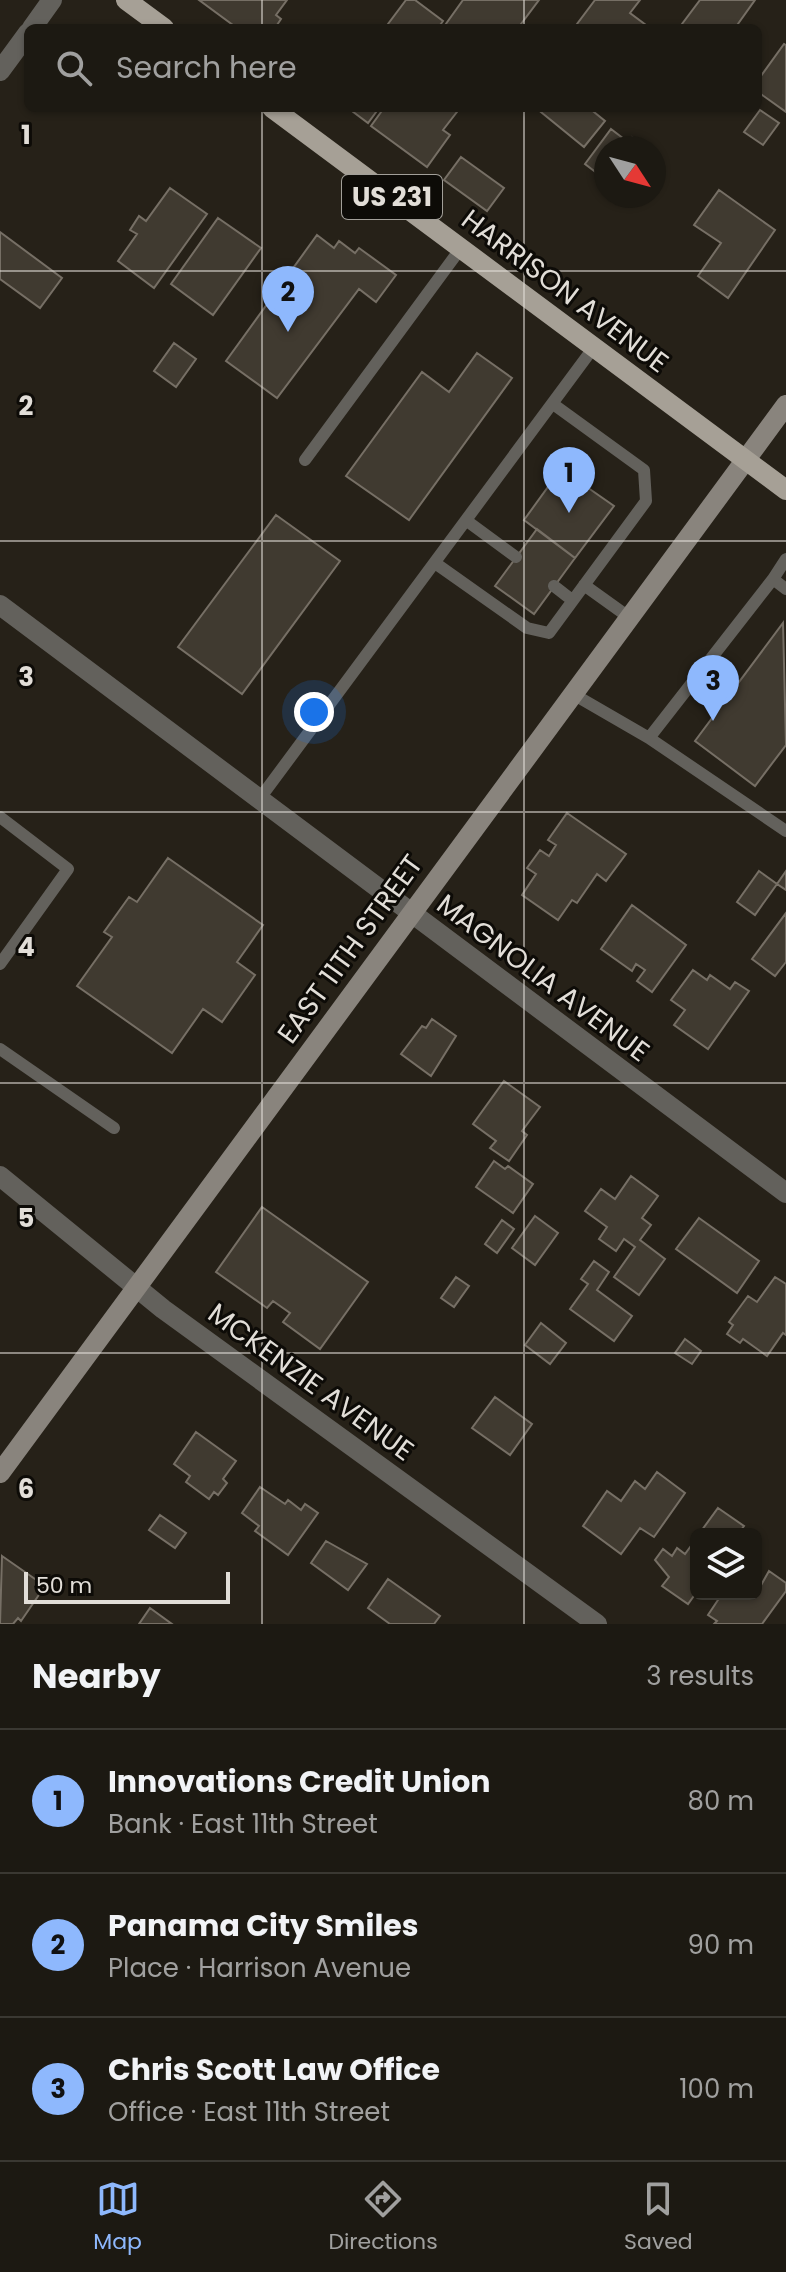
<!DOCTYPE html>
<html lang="en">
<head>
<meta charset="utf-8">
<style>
	:root { --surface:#1c1912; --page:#25221b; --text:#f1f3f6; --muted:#a0a09f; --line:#3a3832; --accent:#8eb8fd }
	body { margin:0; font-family:Poppins,sans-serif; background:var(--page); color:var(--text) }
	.controls { position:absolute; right:24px; bottom:24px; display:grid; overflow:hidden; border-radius:12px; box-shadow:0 2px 6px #0004 }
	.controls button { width:72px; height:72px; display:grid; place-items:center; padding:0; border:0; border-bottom:2px solid var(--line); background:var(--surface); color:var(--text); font:40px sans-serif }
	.compass { position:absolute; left:594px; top:136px; width:72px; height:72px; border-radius:50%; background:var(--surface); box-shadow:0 2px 6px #0004; rotate:126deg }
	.scale { position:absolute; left:24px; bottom:20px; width:206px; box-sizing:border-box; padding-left:8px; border:4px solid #e2ded8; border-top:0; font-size:22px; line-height:28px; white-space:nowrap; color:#e2ded8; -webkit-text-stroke:6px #0d0b07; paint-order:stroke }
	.you { position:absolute; left:314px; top:712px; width:28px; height:28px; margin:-20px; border:6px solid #fff; border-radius:50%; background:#1a73e8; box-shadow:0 0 0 12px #1a73e833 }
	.badge { display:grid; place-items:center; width:52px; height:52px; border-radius:50%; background:var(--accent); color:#111; font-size:26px; font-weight:700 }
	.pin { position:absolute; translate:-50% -66px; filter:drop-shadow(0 2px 4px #0008) }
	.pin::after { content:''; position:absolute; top:42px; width:28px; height:24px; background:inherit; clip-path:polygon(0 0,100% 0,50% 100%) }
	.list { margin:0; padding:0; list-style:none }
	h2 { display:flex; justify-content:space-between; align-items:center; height:104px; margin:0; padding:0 32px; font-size:34px }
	h2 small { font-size:26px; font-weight:400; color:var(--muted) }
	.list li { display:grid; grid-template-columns:52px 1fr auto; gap:24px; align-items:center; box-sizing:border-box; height:144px; padding:0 32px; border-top:2px solid var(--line) }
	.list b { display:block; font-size:30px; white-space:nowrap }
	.list p { margin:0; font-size:26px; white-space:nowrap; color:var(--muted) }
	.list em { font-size:26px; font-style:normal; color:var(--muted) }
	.icon { flex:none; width:44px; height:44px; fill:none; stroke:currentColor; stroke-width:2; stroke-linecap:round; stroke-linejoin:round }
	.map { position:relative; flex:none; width:786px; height:1624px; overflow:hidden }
	.search { position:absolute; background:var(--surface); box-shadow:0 2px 6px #0004; left:24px; right:24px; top:24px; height:88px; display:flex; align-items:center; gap:20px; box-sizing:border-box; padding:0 28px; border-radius:12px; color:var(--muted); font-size:30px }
	.sheet { height:536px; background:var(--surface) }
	nav { display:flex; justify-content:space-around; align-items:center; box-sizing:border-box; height:112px; border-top:2px solid var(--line); background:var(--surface); font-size:22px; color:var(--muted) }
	nav a { display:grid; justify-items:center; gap:4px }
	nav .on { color:var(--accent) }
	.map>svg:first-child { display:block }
	.building { fill:#403a30; stroke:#766f65; stroke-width:2 }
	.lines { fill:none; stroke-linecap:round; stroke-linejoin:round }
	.lane { stroke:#63615c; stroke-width:12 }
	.street { stroke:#63615c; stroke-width:20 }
	.secondary { stroke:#89847d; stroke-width:20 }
	.primary { stroke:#a6a096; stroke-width:20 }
	.grid { fill:none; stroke:#e2ded8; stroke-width:2; stroke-opacity:0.55 }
	.labels { text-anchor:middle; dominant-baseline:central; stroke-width:6; stroke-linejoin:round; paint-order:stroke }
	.shield { fill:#0d0b07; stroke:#a29f99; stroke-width:2 }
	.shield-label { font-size:26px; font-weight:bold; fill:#e2ded8 }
	.street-label { font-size:28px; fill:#e2ded8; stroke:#0d0b07 }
	.grid-label { font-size:26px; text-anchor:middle; font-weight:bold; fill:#e2ded8; stroke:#0d0b07; stroke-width:6; stroke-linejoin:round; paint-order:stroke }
</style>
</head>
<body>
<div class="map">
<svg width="786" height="1624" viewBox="0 0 786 1624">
	<rect width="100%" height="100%" fill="#262118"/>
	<!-- building -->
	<path class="building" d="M199,0H287L276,15L281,19L275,28H237Z
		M406,0H415L443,21L438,28H385Z
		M463,0H539L518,28H443Z
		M595,0H640L630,13L650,28H574Z
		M700,0H755L735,28H679Z
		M784,44L786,45V112L758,92V80Z
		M348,108H379L368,123Z
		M384,108H460L443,130L450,135L427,167L371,126Z
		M536,108H589L605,121L584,147Z
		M760,110L779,123L763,145L744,132Z
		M611,129L628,142L632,137L647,148H606V180L585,164Z
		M461,157L504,188L487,211L444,180Z
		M170,188L207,214L154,288L118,261L137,234L130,230L139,216L146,221Z
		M719,190L775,230L728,298L698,276L721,243L694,225Z
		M218,218L261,248L213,315L171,284Z
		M0,232L62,278L40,308L0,279Z
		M317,235L334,248L339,241L355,253L359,248L396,275L376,302L359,289L277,398L226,361Z
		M174,343L196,359L176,387L154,371Z
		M477,353L512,378L409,520L346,476L422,372L449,392Z
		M561,469L614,506L575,558L524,520Z
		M276,515L340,561L242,694L178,647Z
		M537,529L575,558L534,614L495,586Z
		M783,623L786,745L755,786L695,741Z
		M567,813L626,854L606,881L597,874L577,903L572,900L558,920L522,895L536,874L527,868L540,850L549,856L556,845L548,840Z
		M168,858L263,925L237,962L255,975L222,1022L203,1009L172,1053L77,986L112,937L104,932L129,897L137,902Z
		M759,871L777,884L755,915L737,902Z
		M786,871V890L777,884Z
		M632,905L686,945L652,992L637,981L645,970L636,964L632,971L601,949Z
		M786,913V962L775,976L752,959Z
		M693,970L707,980L710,975L730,989L735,982L749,991L708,1049L674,1025L685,1010L671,1000Z
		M432,1019L456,1036L431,1076L401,1054L422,1026L426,1028Z
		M504,1081L540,1107L522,1131L527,1135L509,1161L490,1148L496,1141L473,1124Z
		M494,1161L505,1169L508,1166L533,1184L513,1213L476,1187Z
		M631,1176L658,1196L642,1218L651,1225L640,1240L665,1259L639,1295L614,1277L635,1247L624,1239L616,1251L599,1239L607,1227L585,1211L601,1189L615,1199Z
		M262,1207L368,1282L320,1349L283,1322L290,1313L273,1301L267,1308L216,1272Z
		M535,1216L558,1233L535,1265L512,1248Z
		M699,1218L759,1261L737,1293L676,1249Z
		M502,1220L514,1229L497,1253L485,1244Z
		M594,1261L609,1272L597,1290L632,1316L614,1341L570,1309L588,1284L581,1279Z
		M456,1277L469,1286L454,1307L441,1298Z
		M775,1277L786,1284V1335L783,1333L767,1356L743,1339L740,1343L727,1334L733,1325L729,1322L748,1296L757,1302Z
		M541,1323L566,1343L550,1364L525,1345Z
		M685,1339L701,1351L692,1364L675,1353Z
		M495,1397L532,1424L510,1455L472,1428Z
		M196,1432L236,1461L223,1479L227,1483L218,1495L214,1492L209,1499L186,1482L190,1476L174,1464Z
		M657,1472L685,1493L654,1537L640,1528L621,1554L583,1526L607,1491L621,1501L635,1481L645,1489Z
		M260,1487L285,1504L288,1500L301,1510L305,1504L318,1513L288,1555L255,1531L259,1526L242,1513Z
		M718,1508L744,1526L738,1534H699Z
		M160,1515L186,1533L175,1548L149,1530Z
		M696,1539V1593L688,1604L662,1586L669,1577L655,1560L663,1549L672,1556L677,1548L685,1554Z
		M326,1541L367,1564L348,1590L311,1563Z
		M2,1556L45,1586L21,1621L18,1618L13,1624H0Z
		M769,1571L786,1583V1591L762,1624H714L717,1621L708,1615L722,1594H756Z
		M388,1579L440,1616L434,1624H390L368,1608Z
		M150,1608L172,1624H139Z"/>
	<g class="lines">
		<!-- lane -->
		<path class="lane" d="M305,460L461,248
			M467,521L516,557
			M435,563L527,628L549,633L646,501L644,470L553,404
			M773,579L786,559
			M584,585L630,618
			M554,586L572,600
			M573,694L649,738L773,579L786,589
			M649,738L786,831
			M258,801L594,347
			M0,817L68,869L0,964
			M0,1049L114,1128"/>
		<!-- street -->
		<path class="street" d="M32,28L52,0
			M0,71L28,33
			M0,605L786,1193
			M0,1176L163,1309L597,1624"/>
		<!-- secondary -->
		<path class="secondary" d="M0,1473L786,405"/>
		<!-- primary -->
		<path class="primary" d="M126,0L164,28
			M272,108L786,490"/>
	</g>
	<!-- grid -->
	<path class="grid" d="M262,0V28M524,0V28M262,108V1624M524,108V1624M0,271H786M0,541H786M0,812H786M0,1083H786M0,1353H786"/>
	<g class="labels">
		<!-- shield labels -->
		<rect class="shield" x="342" y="175" width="100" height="44" rx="6"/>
		<g class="shield-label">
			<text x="392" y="197">US 231</text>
		</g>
		<!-- street labels -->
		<g class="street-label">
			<text transform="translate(565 291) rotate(37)">HARRISON AVENUE</text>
			<text transform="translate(350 949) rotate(-54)">EAST 11TH STREET</text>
			<text transform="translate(543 978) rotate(37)">MAGNOLIA AVENUE</text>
			<text transform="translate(311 1382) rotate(36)">MCKENZIE AVENUE</text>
		</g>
	</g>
	<g class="grid-label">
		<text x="26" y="144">1</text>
		<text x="26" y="415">2</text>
		<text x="26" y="686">3</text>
		<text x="26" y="956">4</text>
		<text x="26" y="1227">5</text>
		<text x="26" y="1498">6</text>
	</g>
</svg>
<div class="controls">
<button><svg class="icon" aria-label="layers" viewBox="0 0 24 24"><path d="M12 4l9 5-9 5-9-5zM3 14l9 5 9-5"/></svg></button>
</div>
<svg class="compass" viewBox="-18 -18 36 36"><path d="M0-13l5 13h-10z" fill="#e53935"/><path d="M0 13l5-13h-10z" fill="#a0a09f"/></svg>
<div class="scale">50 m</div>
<div class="you"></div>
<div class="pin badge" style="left:569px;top:513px">1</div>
<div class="pin badge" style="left:288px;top:332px">2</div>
<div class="pin badge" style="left:713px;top:721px">3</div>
<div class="search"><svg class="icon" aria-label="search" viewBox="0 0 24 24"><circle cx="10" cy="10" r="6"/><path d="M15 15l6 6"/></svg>Search here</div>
</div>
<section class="sheet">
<h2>Nearby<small>3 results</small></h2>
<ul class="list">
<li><span class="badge">1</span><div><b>Innovations Credit Union</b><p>Bank · East 11th Street</p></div><em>80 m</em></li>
<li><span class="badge">2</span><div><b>Panama City Smiles</b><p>Place · Harrison Avenue</p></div><em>90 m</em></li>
<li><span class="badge">3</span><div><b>Chris Scott Law Office</b><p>Office · East 11th Street</p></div><em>100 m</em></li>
</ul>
</section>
<nav>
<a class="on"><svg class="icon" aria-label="map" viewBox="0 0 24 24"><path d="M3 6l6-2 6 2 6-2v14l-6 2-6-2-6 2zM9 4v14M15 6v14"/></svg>Map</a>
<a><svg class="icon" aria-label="directions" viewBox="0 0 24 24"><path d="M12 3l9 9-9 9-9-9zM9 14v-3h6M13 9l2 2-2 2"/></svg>Directions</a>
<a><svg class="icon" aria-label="saved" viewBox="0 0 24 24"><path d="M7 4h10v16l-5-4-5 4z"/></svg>Saved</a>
</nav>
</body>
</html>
